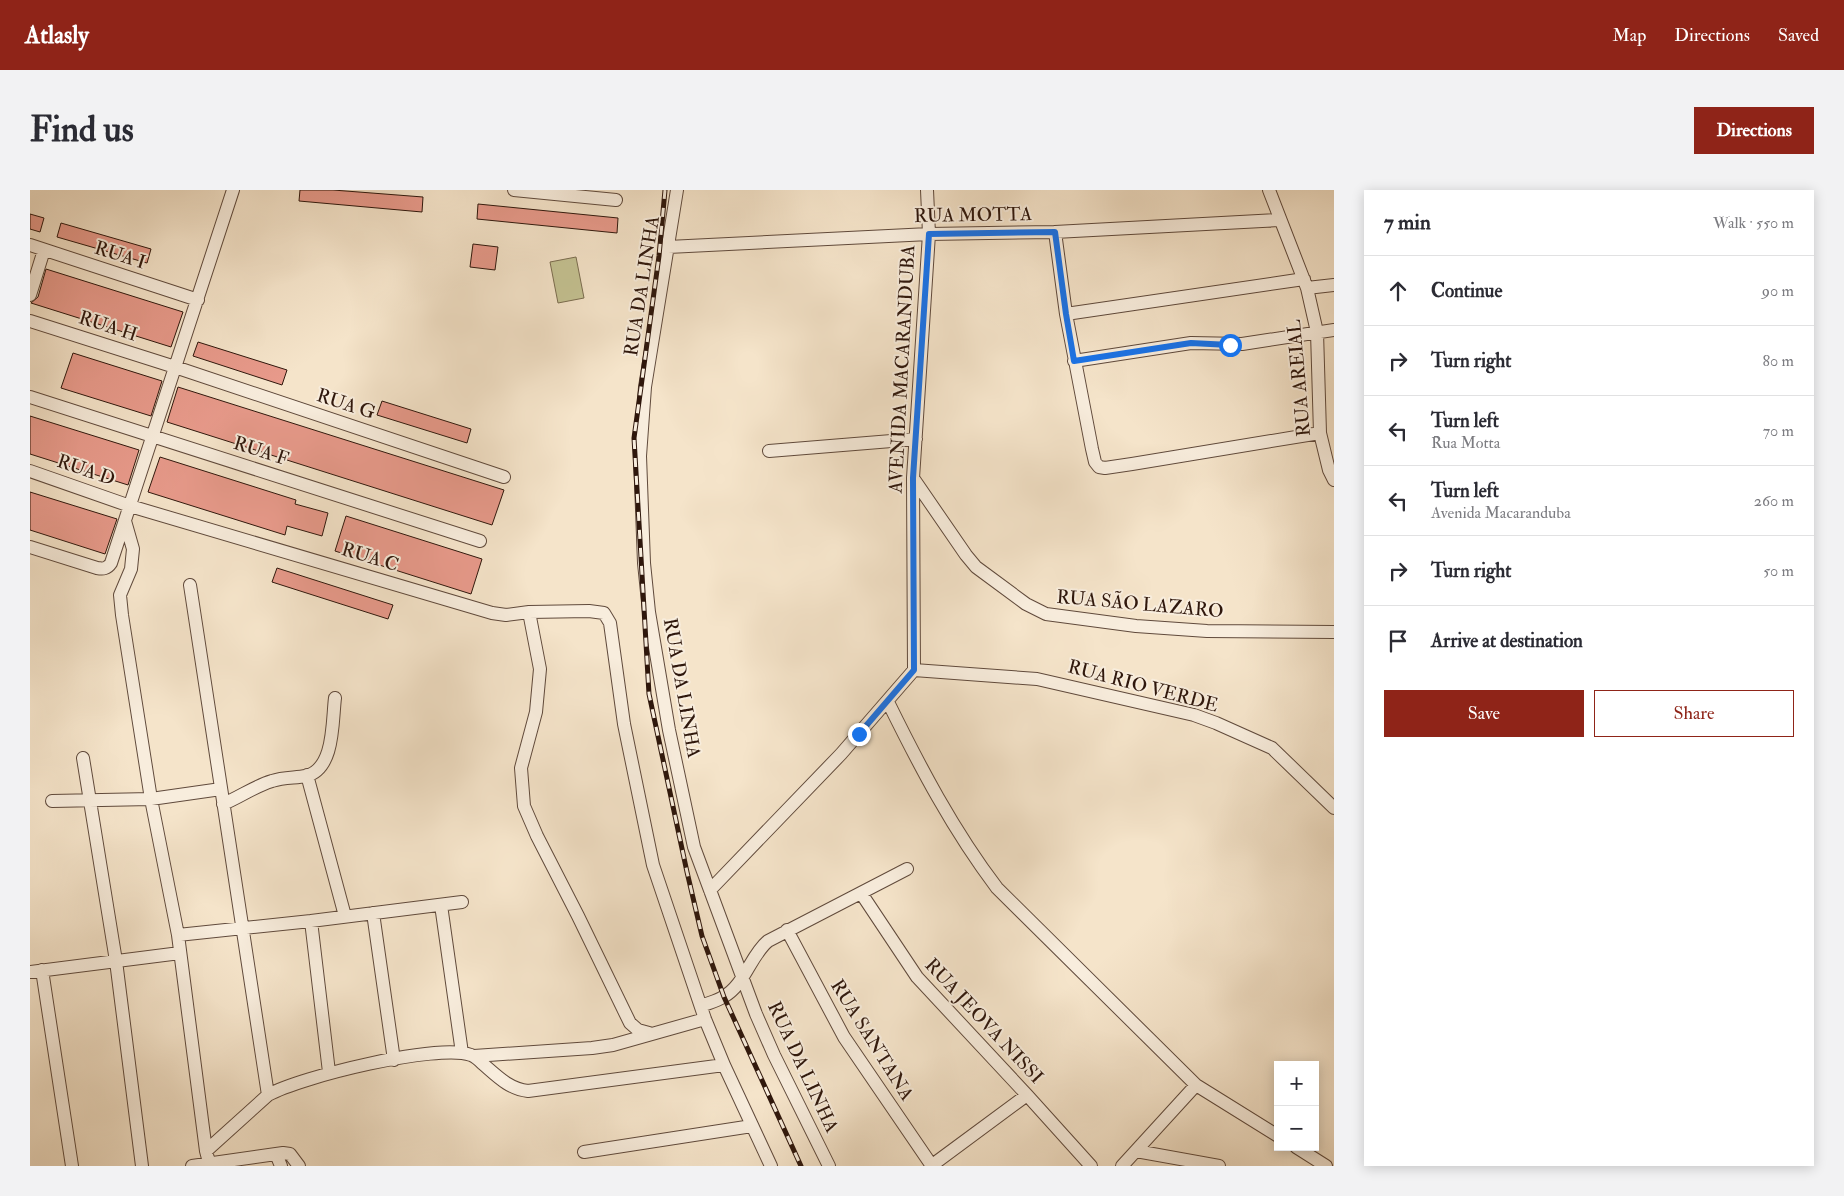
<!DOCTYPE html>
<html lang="en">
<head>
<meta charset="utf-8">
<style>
	:root { --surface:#fff; --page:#f2f2f3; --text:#2b2b33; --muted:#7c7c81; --line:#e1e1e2; --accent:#8f2418 }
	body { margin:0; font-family:"IM FELL Double Pica",serif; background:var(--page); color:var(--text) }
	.controls { position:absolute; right:15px; bottom:15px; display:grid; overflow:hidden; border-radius:0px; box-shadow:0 2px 12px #0003 }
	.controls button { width:45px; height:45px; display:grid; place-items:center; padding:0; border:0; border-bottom:1px solid var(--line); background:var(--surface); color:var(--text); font:25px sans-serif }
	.stop { position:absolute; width:15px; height:15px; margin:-11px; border:4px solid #1a73e8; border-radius:50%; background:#fff }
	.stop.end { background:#1a73e8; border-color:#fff; box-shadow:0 1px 5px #0008 }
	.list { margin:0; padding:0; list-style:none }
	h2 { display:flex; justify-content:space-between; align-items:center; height:65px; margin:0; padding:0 20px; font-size:21px }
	h2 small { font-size:16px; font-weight:400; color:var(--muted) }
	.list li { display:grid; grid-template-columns:32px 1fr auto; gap:15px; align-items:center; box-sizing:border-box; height:70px; padding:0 20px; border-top:1px solid var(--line) }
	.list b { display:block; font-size:19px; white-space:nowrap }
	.list p { margin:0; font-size:16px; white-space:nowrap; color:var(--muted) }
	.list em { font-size:16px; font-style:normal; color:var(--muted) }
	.actions { display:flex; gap:10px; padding:15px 20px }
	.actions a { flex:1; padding:11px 0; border:1px solid var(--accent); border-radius:0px; text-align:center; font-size:18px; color:var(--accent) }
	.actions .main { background:var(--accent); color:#fff }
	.icon { flex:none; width:28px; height:28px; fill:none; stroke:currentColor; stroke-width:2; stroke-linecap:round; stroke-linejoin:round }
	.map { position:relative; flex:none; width:1304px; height:976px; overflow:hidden; border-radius:0px }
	header { display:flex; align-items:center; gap:30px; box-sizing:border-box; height:70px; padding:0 25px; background:var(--accent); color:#fff }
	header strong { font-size:24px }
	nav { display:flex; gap:28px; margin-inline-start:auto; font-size:18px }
	.intro { display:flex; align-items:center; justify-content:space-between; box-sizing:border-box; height:120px; padding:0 30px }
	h1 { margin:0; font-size:35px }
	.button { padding:12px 22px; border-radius:0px; background:var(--accent); color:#fff; font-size:18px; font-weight:700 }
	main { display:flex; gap:30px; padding:0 30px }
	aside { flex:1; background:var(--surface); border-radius:0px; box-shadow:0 2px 12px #0003 }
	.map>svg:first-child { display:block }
	.green { fill:#c4c292; stroke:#7a6c4f }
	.building { fill:#e89a8b; stroke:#2f170c }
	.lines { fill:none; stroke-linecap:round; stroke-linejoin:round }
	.minor-casing { stroke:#604a3c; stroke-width:14 }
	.minor { stroke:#f8eddd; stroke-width:12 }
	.rail-casing { stroke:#2f170c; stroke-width:5 }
	.rail { stroke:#f8eddd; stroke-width:3; stroke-dasharray:9; stroke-linecap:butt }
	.route { stroke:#1a73e8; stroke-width:6 }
	.labels { text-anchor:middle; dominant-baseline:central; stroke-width:4; stroke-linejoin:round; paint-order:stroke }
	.street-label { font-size:19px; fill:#2f170c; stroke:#f8eddd }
</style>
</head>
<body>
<header>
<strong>Atlasly</strong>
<nav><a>Map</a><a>Directions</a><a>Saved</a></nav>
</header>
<div class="intro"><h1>Find us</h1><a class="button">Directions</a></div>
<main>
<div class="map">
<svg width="1304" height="976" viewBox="0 0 1304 976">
	<rect width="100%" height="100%" fill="#f5e4ca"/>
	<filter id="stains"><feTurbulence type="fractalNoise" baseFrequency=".004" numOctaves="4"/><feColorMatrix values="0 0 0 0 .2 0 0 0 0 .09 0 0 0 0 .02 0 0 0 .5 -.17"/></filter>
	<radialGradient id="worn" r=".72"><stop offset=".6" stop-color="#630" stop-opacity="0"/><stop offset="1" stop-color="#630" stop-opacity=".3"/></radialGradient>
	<!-- green -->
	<path class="green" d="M546,67L554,108L528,113L520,72Z"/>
	<!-- building -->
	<path class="building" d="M270,0H303L393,7L392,22L269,11Z
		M448,14L588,28L587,43L447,29Z
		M0,24L14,28L10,42L0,39Z
		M31,33L121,59L117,73L27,47Z
		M443,54L468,57L465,80L440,77Z
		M16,79L153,122L141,157L1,113L8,107Z
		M168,152L257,180L252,195L163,166Z
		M43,163L132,191L121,226L31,198Z
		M148,197L474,300L462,335L137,232Z
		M352,211L441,239L437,253L347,225Z
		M0,226L109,260L98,295L0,264Z
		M130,267L266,310L265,314L298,323L292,346L257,336L255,345L118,302Z
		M0,302L87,329L75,364L0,340Z
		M316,326L452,369L441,404L305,361Z
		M247,378L363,415L358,429L242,392Z"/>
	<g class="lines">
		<!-- minor casing -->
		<g class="minor-casing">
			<path id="minor" d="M484,0L586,10
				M647,0L615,197L610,266L614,373L619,422L639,540L664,657L726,824L744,865L799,976
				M1239,0L1277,98L1287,142L1290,243L1299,280L1304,290
				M1025,42L1036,124L1062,259L1065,272L1069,277L1075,278L1102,274L1290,243
				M0,55L168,110
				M638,57L899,44L1025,42L1249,30
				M1277,98L1304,95
				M0,105L14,60
				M1036,124L1274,89
				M0,131L145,177L474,287
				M1044,171L1161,153L1212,154L1304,140
				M0,207L450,351
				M739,261L886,249
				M0,281L100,316L462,423L476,425L499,422L559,421L574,423L580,433L594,534L623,675L675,829L694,875L741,976
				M883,288L936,365L946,377L996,414L1016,424L1106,436L1177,441L1304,442
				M95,331L103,359L101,379L90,405L92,425L121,609L148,745L176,961L180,976
				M0,357L67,378C73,379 77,379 81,373L203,0
				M160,395L238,905
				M499,422L510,479L506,522L491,578L494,616L507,646L548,726L600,833L608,840L619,843
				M884,480L883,288L899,44L897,0
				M884,480L1007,489L1164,525L1186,533L1242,558L1304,618
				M858,512C890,577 923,640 967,698L1166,895L1248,946
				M53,568L86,771L112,976
				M277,585L315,726
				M22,611L121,609L191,599
				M193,614C210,607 225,596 242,591C253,587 265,588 276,586C305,579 302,531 305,508
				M680,700L811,564L884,480
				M831,703L887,787L997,905L1061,976
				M411,715L432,863
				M343,723L364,870
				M281,731L299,882
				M757,740L814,847L902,976
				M148,745L281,731L432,712
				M12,780L42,976
				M0,782L150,763
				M671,816C678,813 687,811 693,807C715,795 720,766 738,751L877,679
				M444,866L562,858L583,855L675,829
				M1266,957L1296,976
				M176,961L238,905C270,887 408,853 441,865C446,867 450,871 453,874C467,886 479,899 498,901L694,875
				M1106,961L1189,976
				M554,962L722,936
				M246,964L251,976
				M162,976L253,963L260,964L269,976
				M901,976L997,905
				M1092,976L1166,895"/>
		</g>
		<!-- minor -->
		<use href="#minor" class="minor"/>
		<!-- rail casing -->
		<g class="rail-casing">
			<path id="rail" d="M635,0L629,66L604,248L619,504L657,682L672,746L694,807L771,976"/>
		</g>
		<!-- rail -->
		<use href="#rail" class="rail"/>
	</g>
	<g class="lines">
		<!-- route -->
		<path class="route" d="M829,544L884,480L883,288L899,44L1025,42L1036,124L1044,171L1161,153L1200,155"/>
	</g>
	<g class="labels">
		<!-- street labels -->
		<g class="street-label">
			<text transform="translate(943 25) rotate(-1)">RUA MOTTA</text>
			<text transform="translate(90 65) rotate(18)">RUA I</text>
			<text transform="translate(612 96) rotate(-81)">RUA DA LINHA</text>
			<text transform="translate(78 136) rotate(18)">RUA H</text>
			<text transform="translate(872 179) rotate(-87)">AVENIDA MACARANDUBA</text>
			<text transform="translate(1269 188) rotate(-95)">RUA AREIAL</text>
			<text transform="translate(316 214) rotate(18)">RUA G</text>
			<text transform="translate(231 261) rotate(18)">RUA F</text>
			<text transform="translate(56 280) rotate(19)">RUA D</text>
			<text transform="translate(340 367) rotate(17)">RUA C</text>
			<text transform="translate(1110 414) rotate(5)">RUA SÃO LAZARO</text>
			<text transform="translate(1113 496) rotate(15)">RUA RIO VERDE</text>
			<text transform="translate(652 498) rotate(80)">RUA DA LINHA</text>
			<text transform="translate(954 831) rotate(47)">RUA JEOVA NISSI</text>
			<text transform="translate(842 850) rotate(58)">RUA SANTANA</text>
			<text transform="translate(773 877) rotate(65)">RUA DA LINHA</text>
		</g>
	</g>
	<rect width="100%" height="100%" filter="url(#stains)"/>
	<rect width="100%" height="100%" fill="url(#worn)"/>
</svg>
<div class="controls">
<button>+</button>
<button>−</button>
</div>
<div class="stop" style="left:1200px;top:155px"></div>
<div class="stop end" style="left:829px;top:544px"></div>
</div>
<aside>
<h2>7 min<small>Walk · 550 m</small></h2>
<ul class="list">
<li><svg class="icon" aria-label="ahead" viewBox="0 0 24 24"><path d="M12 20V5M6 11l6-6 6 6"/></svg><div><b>Continue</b></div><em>90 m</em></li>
<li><svg class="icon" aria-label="right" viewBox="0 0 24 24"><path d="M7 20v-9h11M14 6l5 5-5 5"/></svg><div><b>Turn right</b></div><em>80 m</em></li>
<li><svg class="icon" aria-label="left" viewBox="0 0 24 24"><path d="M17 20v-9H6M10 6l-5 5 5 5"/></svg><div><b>Turn left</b><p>Rua Motta</p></div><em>70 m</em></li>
<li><svg class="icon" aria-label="left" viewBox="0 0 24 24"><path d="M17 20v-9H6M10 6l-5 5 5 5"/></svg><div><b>Turn left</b><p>Avenida Macaranduba</p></div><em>260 m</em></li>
<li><svg class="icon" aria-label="right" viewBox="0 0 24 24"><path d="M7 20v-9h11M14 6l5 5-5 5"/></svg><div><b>Turn right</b></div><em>50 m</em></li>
<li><svg class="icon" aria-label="arrive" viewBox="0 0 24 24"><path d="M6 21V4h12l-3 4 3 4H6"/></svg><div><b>Arrive at destination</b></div></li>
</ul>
<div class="actions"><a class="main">Save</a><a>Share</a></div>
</aside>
</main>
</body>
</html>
